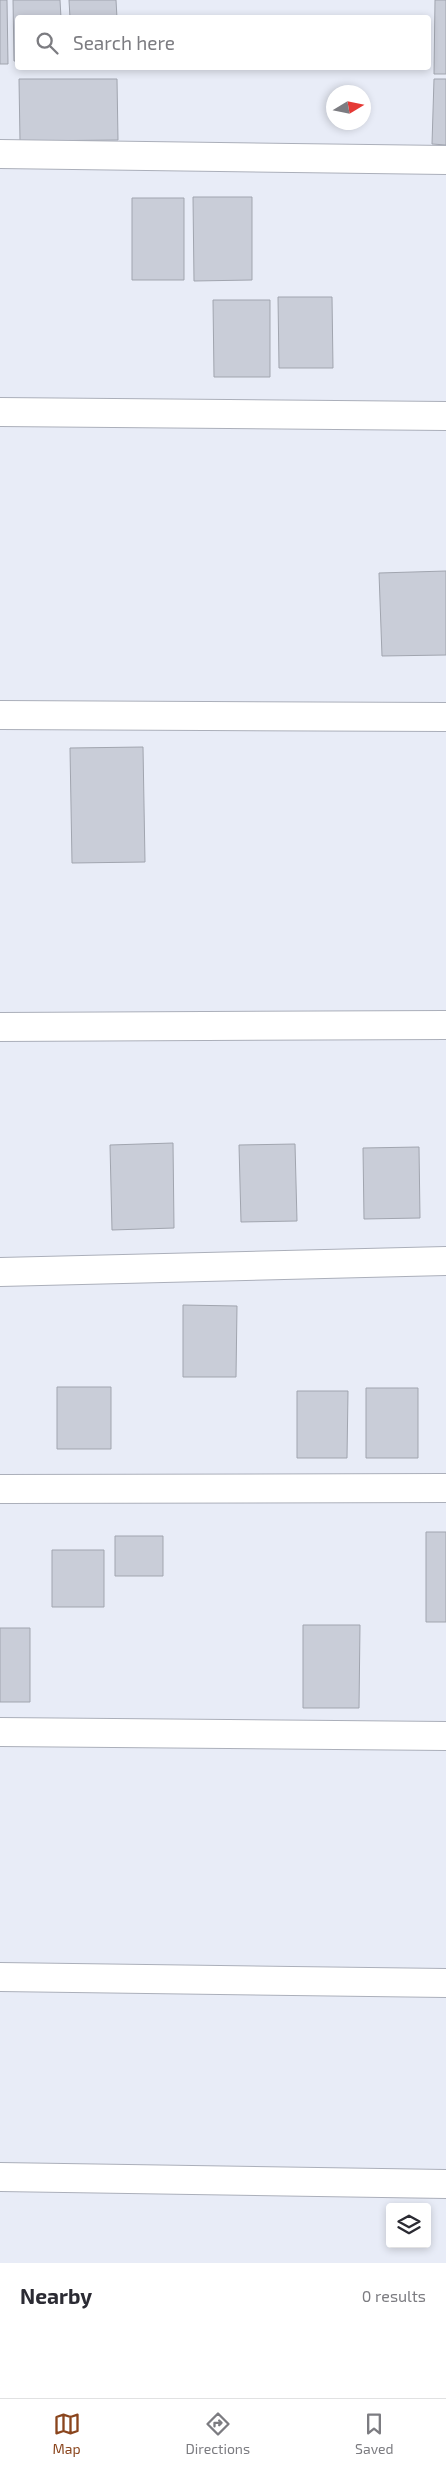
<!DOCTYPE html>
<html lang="en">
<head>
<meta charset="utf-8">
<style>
	:root { --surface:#fff; --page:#f7f7f7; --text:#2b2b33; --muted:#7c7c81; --line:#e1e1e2; --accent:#8a451d }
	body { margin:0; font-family:"Exo 2",sans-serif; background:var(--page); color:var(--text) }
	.controls { position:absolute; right:15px; bottom:15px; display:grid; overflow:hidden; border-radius:5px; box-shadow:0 2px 8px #0003 }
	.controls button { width:45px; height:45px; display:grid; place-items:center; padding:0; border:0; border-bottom:1px solid var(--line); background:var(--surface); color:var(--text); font:25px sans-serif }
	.compass { position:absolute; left:326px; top:85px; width:45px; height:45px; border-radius:50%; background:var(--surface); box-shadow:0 2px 8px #0003; rotate:80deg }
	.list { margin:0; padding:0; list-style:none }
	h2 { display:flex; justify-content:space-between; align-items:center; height:65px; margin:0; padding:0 20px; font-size:21px }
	h2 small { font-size:16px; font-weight:400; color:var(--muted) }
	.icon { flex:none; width:28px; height:28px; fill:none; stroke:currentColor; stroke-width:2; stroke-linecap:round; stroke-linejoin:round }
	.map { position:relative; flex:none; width:446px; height:2263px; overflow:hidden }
	.search { position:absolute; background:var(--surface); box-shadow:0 2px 8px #0003; left:15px; right:15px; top:15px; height:55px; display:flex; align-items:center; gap:12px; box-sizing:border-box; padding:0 18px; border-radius:5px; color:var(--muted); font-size:19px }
	.sheet { height:135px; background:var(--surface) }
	nav { display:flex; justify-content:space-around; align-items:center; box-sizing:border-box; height:70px; border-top:1px solid var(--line); background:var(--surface); font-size:14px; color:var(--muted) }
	nav a { display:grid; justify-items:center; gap:2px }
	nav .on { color:var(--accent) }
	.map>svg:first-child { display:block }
	.building { fill:#c9cdd8; stroke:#a1a5af }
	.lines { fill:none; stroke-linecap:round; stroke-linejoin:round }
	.minor-casing { stroke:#abafba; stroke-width:30 }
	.minor { stroke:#fff; stroke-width:28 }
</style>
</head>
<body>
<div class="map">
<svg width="446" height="2263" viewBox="0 0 446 2263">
	<rect width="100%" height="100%" fill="#e8ecf7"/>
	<!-- building -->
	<path class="building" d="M0,0H7L8,64H0Z
		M13,0H60L61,18H18V61H14Z
		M69,0H116L117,18H70Z
		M435,0H446V74H434Z
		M70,68H117L70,69Z
		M19,79H117L118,140L20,141Z
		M434,79H446V145L432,144Z
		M193,197H252V280L194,281Z
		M132,198H184V280H132Z
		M278,297H332L333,368H279Z
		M213,300H270V377H214Z
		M446,571V655L382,656L379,573Z
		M143,747L145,862L72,863L70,748Z
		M173,1143L174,1228L112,1230L110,1145Z
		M295,1144L297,1221L241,1222L239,1145Z
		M419,1147L420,1218L364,1219L363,1148Z
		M183,1305L237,1306L236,1377H183Z
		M57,1387H111V1449H57Z
		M366,1388H418V1458H366Z
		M297,1391H348L347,1458H297Z
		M426,1532H446V1622H426Z
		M115,1536H163V1576H115Z
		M52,1550H104V1607H52Z
		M303,1625H360L359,1708H303Z
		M0,1628H30V1702H0Z"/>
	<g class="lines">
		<!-- minor casing -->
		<g class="minor-casing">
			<path id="minor" d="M0,154L446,160
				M0,412L446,416
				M0,715L446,717
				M0,1027L446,1025
				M0,1272L446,1261
				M0,1489L446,1488
				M0,1732L446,1736
				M0,1977L446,1983
				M0,2177L446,2184"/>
		</g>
		<!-- minor -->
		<use href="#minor" class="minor"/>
	</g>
</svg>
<div class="controls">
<button><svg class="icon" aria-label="layers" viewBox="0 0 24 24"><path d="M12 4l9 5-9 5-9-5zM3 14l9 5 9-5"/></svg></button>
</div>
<svg class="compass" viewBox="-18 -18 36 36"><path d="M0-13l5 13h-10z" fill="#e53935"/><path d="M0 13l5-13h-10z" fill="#7c7c81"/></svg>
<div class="search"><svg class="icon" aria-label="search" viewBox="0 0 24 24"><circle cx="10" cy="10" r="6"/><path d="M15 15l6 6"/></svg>Search here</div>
</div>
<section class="sheet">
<h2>Nearby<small>0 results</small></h2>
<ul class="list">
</ul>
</section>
<nav>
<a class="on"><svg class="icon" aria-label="map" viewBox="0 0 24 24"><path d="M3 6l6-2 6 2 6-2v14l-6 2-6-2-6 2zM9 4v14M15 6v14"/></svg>Map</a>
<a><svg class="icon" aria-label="directions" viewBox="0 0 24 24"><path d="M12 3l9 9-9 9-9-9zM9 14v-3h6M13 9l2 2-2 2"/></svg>Directions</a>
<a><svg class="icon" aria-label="saved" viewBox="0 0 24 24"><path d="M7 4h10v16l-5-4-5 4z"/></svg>Saved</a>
</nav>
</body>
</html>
